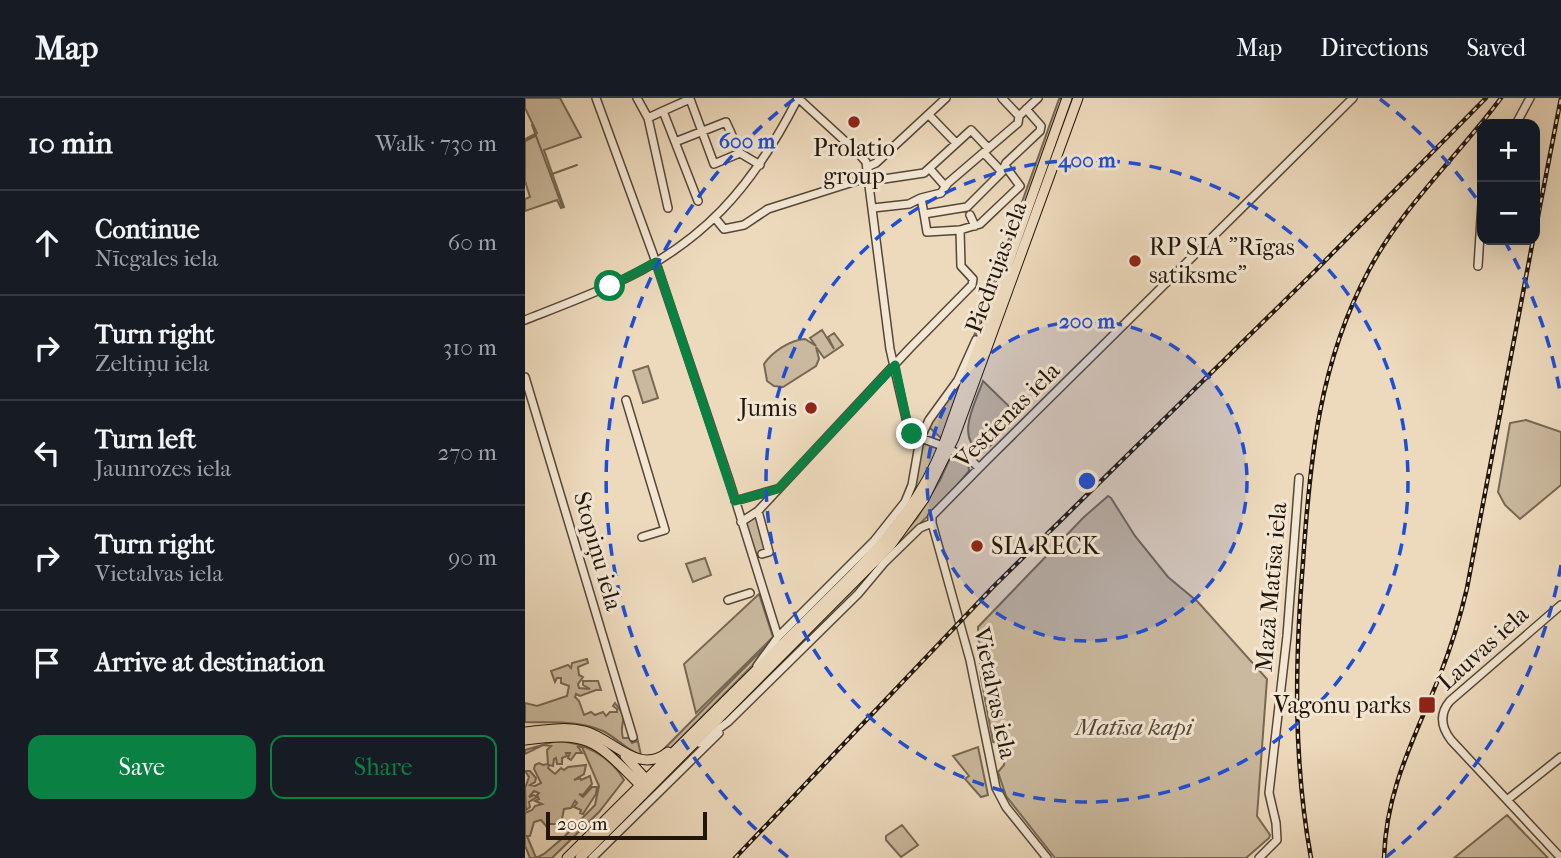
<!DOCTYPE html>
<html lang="en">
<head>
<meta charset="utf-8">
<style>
	:root { --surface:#171b24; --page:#242831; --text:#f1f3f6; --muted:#9ea1a6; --line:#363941; --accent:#0b8043 }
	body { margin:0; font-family:"IM FELL French Canon",serif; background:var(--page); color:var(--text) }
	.controls { position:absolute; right:21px; top:21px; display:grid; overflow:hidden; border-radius:14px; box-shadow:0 7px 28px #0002 }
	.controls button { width:63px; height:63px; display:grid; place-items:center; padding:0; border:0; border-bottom:2px solid var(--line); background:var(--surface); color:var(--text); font:35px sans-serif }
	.scale { position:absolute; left:21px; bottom:18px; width:161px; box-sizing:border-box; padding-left:7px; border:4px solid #221609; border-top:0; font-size:19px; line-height:24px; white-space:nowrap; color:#221609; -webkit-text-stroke:5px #f3e7d4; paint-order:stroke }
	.stop { position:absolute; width:21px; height:21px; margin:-16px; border:5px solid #0b8043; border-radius:50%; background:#fff }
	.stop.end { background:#0b8043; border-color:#fff; box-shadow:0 2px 7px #0008 }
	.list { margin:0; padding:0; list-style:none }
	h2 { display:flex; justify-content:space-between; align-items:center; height:91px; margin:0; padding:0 28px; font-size:30px }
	h2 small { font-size:23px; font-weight:400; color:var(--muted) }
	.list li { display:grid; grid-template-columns:46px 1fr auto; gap:21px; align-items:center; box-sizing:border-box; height:105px; padding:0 28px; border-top:2px solid var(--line) }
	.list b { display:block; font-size:26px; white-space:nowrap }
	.list p { margin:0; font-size:23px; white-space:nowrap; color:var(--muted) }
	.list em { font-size:23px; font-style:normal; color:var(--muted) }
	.actions { display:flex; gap:14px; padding:21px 28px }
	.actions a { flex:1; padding:16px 0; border:2px solid var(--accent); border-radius:14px; text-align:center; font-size:24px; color:var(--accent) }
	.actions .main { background:var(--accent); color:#fff }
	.icon { flex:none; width:38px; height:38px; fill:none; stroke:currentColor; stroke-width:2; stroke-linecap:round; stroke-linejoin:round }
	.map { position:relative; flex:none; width:1036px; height:760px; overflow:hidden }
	header { display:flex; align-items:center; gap:42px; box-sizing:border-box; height:98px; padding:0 35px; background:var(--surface); border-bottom:2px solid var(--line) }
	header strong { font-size:33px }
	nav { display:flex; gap:38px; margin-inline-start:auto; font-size:24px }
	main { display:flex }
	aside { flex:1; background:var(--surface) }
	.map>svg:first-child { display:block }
	.green { fill:#cab99e; stroke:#766854; stroke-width:2; fill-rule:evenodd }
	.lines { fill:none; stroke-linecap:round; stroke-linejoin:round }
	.stream { stroke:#726350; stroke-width:2 }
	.minor-casing { stroke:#554736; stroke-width:10 }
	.major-casing { stroke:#221609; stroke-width:11 }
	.minor { stroke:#f3e7d4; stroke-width:7 }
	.major { stroke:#eddabd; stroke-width:9 }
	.rail-casing { stroke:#221609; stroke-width:4.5 }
	.rail { stroke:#f3e7d4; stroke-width:2; stroke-dasharray:5; stroke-linecap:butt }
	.route { stroke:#0b8043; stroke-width:9 }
	.ring { fill:none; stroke:#1d4ed8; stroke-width:3.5; stroke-dasharray:12 9 }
	.poi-dot { fill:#8f2418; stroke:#f3e7d4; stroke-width:2.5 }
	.labels { text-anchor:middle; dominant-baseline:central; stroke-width:6; stroke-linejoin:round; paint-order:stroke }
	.poi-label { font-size:24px; fill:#221609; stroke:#f3e7d4; text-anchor:start }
	.street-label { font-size:24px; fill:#221609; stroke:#f3e7d4 }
	.park-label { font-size:24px; font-style:italic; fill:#544736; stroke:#f3e7d4 }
	.centre { fill:#1d4ed8; stroke:#f3e7d4; stroke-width:3.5 }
	.ring-label { font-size:21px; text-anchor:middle; font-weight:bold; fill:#1d4ed8; stroke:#f3e7d4; stroke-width:6; stroke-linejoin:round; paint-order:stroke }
</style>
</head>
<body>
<header>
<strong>Map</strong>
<nav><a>Map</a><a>Directions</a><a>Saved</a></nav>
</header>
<main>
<aside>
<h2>10 min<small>Walk · 730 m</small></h2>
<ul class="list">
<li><svg class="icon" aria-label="ahead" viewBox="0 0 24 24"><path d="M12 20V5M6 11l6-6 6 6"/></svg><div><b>Continue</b><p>Nīcgales iela</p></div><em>60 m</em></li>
<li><svg class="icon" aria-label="right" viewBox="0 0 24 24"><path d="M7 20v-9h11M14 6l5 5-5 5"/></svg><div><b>Turn right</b><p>Zeltiņu iela</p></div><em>310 m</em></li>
<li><svg class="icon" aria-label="left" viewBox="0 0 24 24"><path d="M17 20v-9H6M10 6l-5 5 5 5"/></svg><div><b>Turn left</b><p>Jaunrozes iela</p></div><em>270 m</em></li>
<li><svg class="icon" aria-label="right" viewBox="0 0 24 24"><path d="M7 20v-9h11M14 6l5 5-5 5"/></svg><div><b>Turn right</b><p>Vietalvas iela</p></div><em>90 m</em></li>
<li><svg class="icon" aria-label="arrive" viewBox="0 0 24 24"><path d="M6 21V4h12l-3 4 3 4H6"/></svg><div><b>Arrive at destination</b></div></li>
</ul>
<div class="actions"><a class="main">Save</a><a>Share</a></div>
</aside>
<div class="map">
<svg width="1036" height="760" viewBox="0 0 1036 760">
	<rect width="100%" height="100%" fill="#eddabd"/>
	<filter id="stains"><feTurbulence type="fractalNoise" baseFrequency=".00286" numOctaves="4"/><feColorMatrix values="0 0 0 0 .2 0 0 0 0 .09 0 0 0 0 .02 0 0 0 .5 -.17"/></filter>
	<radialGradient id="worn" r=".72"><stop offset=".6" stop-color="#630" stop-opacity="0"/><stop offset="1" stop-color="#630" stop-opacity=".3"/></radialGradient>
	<!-- green -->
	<path class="green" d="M0,0H35L56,39L19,52L39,109L36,110L32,102L0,113V101L5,99L0,83V41L12,35L0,10Z
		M539,0L469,195L441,260L534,1Z
		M297,232L309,251L303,239L309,235L318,247L299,260L291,249L294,261L291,268L258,289L249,288L242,283L239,266C247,254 265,242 280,241L291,248L285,240Z
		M123,268L133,300L118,305L108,273Z
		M438,278L417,341L404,329Z
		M458,283L494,318L460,353L455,354C430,338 451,304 458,283Z
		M1001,322L1036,334V387L995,421L980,407L973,394L985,325Z
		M399,344L414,351L399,383L356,442L249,549L378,410L397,345Z
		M426,358L443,365L444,373L423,398L344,476L392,420L415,382Z
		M583,398L586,400L610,438L643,479L673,504L742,581L732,718L745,737L744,740L721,760H530L481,698L473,674L479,667L481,656L475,646L468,644L456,580L453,529L559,419Z
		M230,417L242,450L236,458L231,459L221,426Z
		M180,460L186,477L168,484L161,466Z
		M234,496L248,539L171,615L159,566Z
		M242,547L227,568L143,653L130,660Z
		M62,561L63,565L53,569L54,577L58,579L53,586L54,590L65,591L58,587V583H73L76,592H71L55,598L51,596L50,599L54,603L59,617L66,614L70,617L78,614L81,618L85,614H92V611L88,608L90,605C106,625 93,622 98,640H104L107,645L112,643V639L116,657C101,652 92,640 78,633C53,622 27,625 0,624V605L12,608L42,598L44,588L36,585V580H32L30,584L26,573L43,567L46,570L47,565Z
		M31,643C59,644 85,658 99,682L74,714L27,760H5L0,748V715L7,712L10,708L17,706L10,703L14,701L12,697L14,695L9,693L4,699L9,697L12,699L4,704L5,709L1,712L0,690L4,679L0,673H5L11,680L10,684L5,687L10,688L16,685L9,671L10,667L14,665L18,667L23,666L22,652L26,648L18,647L0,656V652ZM53,649H57L74,688L70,707L39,739L19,756L11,760L2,738H5L9,724L16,722L21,728L24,726H36L39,711L46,710L50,703L52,705L49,709L56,712L55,715L58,716L71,696L72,689H67L58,699L54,696L58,697L67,686L65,678L56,682L55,680L49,682L59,676L61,667L43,669L39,672L36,670L30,676L23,670L24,667L28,668L29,661L31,660L32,666H37V660L42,658L41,655H45L43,660L46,662L51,655H57Z
		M453,649L463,697L456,699L440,681L444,678L428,658Z
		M982,717L1023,760H929Z
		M377,727L393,747L376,759L361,742V738Z"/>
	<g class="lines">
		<!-- stream -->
		<path class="stream" d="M7,27L37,108
			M0,43L10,38
			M27,76L52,67"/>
		<!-- minor casing -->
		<g class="minor-casing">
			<path id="minor" d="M71,0L128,156L204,382L253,539
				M112,0L123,20
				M273,0L334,56L341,64L365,251L383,329L390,338L415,347
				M477,0L494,18
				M138,13L123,20L143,110
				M404,17L431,45
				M991,26L1005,0
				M150,44L201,24L215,55L189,66L165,1L138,13L173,103
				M215,55L235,67
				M459,55L477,74
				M342,69L351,65L421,0
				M405,71L420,88
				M359,81L399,75L446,32L463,50
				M396,100L416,95L423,85L493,25L494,18L513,0
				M348,110L384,106L396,100L399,116L442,109L477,74L481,65L515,33L516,28L501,11
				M399,116L402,134L435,132L455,126L495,88L481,69
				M445,117L450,128
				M190,120L199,131L219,127L243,111L344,79
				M953,168L957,105
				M0,222C28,211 57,200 84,188C177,148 228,89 273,0
				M0,279L108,639
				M101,302L140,432L117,439
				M428,353L447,363L454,370
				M210,403L252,391
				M233,413L244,454L237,456
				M216,424L233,413L385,250L447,187L448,181L436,168L435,132
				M407,425L445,562L471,690L481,709L522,760
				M203,502L225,495
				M232,568L253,539L349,443L380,404L387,387L395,341L404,322L433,282L451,242
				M174,645L203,624L333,496L359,465L395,430L407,425V418L461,363L828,0
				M982,702L1036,659
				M67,760L194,635
				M734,760L752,742L751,725L744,695L762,538L774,380
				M1036,760L926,642C916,629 914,616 925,603L1036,507"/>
		</g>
		<!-- major casing -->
		<g class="major-casing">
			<path id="major" d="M0,634C20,632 40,628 60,633C89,641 113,678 143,654
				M0,642C66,633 71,643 116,688L120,689
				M100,658L119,679L121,689
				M42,760L327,477C365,438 398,399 418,348L542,0
				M55,760L365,448L399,401L429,340L553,0"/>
		</g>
		<!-- minor -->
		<use href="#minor" class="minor"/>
		<!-- major -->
		<use href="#major" class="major"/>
		<!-- rail casing -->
		<g class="rail-casing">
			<path id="rail" d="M1010,134L1036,0
				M210,760L468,489L791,172L961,0
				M786,760C768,662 770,563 778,464C785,361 794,265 844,172C878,108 933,58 976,0
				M859,760C861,691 890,639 915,577C926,549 935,520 942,490L1008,142"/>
		</g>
		<!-- rail -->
		<use href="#rail" class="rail"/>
	</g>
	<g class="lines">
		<!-- route -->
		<path class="route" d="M85,188L131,164L210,403L253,391L370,267L383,329L387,336"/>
	</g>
	<!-- distance rings -->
	<circle cx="562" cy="383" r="160" fill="#1d4ed8" fill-opacity=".12"/>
	<g class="ring">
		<circle cx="562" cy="383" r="160"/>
		<circle cx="562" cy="383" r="321"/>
		<path d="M1036 467A481 481 0 0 1 861 759M263 759A481 481 0 0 1 269 1M855 1A481 481 0 0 1 956 107M979 142A481 481 0 0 1 1036 299"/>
	</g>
	<!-- markers -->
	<g class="poi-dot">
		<circle cx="329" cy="24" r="7"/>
		<circle cx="610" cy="163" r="7"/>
		<circle cx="286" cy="310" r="7"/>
		<circle cx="452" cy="448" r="7"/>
		<rect x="893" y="598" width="18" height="18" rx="3.5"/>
	</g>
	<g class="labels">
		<!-- poi labels -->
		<g class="poi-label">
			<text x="329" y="50" text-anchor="middle">Prolatio<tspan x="329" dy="28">group</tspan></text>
			<text x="624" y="149">RP SIA "Rīgas<tspan x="624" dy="28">satiksme"</tspan></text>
			<text x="272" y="310" text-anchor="end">Jumis</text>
			<text x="466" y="448">SIA RECK</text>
			<text x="886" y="607" text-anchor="end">Vagonu parks</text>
		</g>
		<!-- street labels -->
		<g class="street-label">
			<text transform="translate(471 169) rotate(-70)">Piedrujas iela</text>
			<text transform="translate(482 317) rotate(-45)">Vestienas iela</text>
			<text transform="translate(73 453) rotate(74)">Stopiņu iela</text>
			<text transform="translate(746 489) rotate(-85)">Mazā Matīsa iela</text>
			<text transform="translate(958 550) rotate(-42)">Lauvas iela</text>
			<text transform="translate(470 595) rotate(78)">Vietalvas iela</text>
		</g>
		<!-- park labels -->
		<g class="park-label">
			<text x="609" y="629">Matīsa kapi</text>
		</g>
	</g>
	<circle cx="562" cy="383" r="10" class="centre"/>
	<g class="ring-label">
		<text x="222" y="50">600 m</text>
		<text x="562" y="69">400 m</text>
		<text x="562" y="230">200 m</text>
	</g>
	<rect width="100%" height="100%" filter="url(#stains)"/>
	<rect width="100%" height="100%" fill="url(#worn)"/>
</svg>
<div class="controls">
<button>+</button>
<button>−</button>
</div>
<div class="scale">200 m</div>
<div class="stop" style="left:85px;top:188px"></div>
<div class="stop end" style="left:387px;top:336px"></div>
</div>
</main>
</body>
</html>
